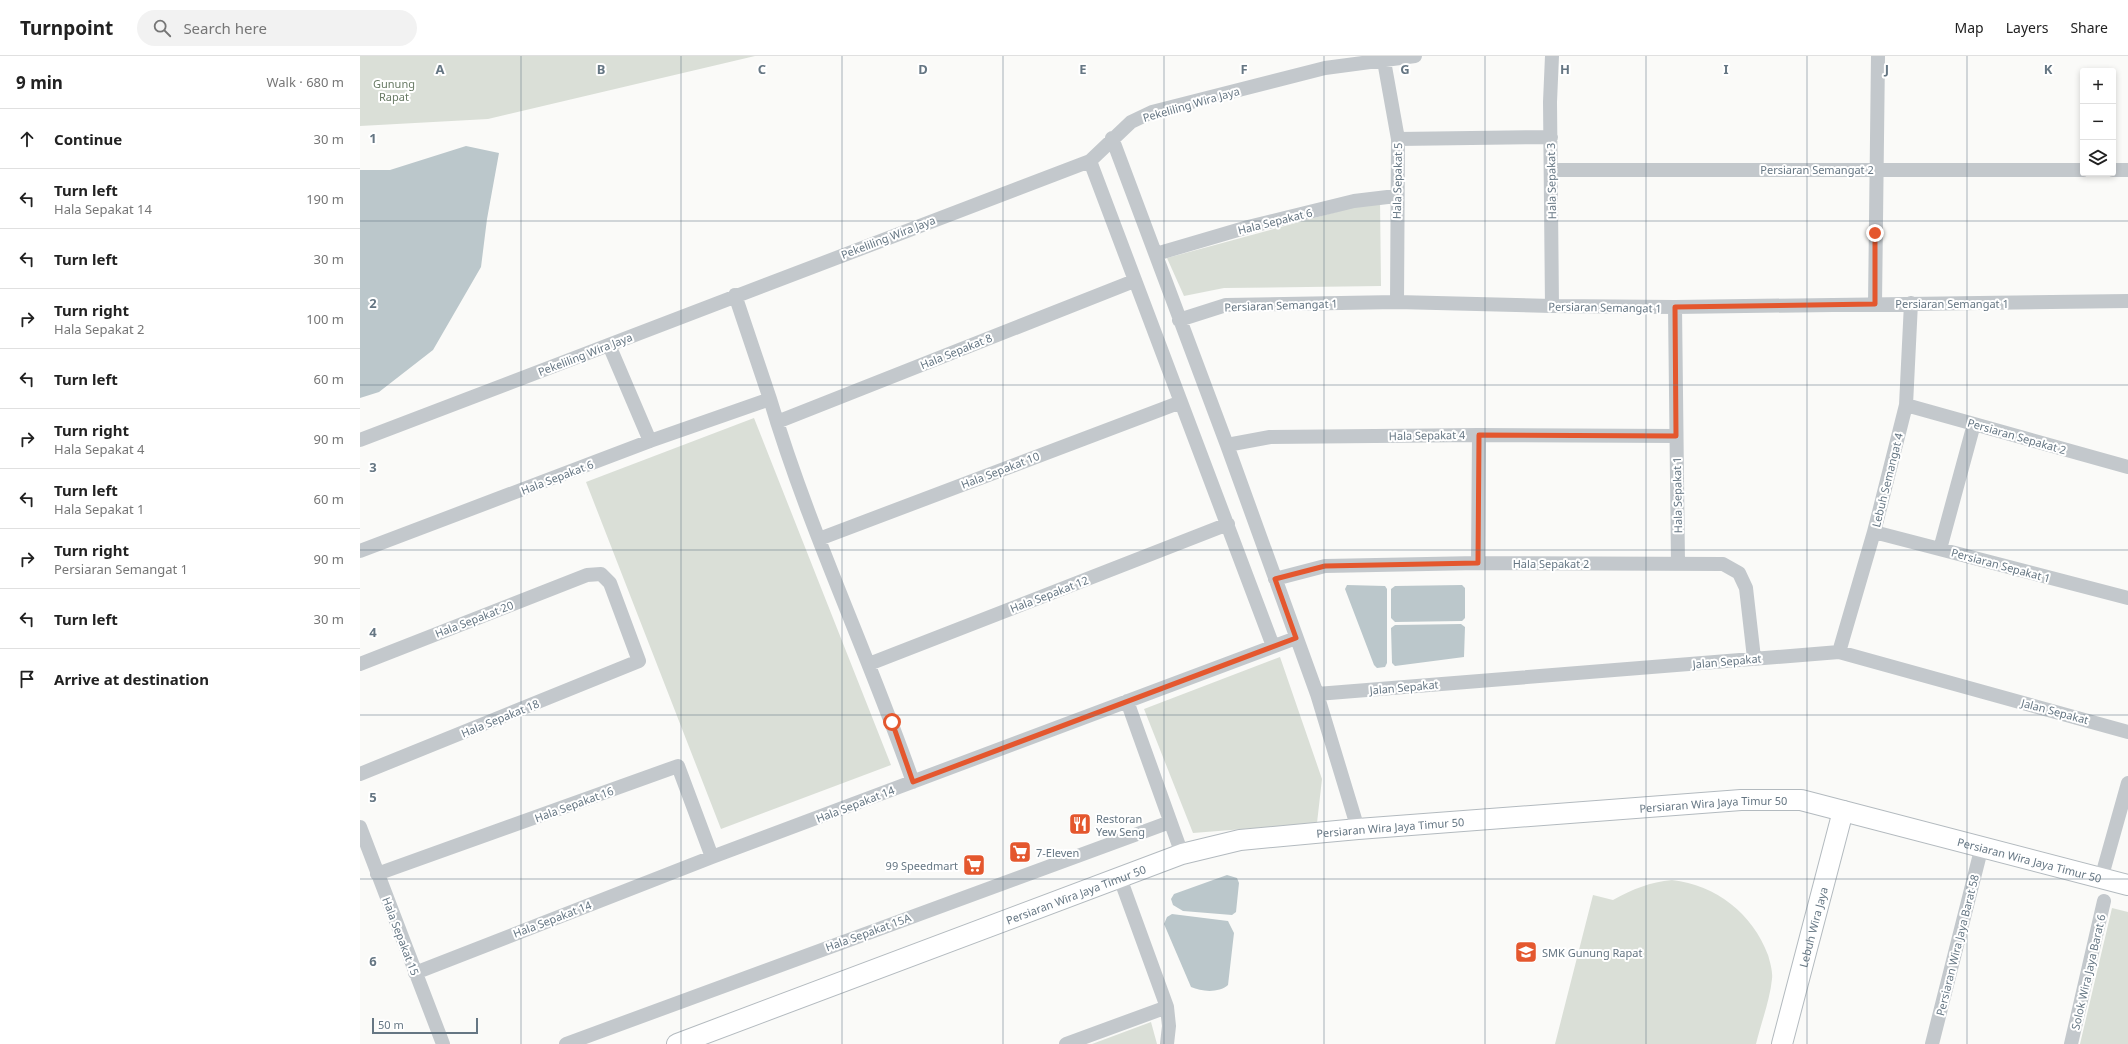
<!DOCTYPE html>
<html lang="en">
<head>
<meta charset="utf-8">
<style>
	:root { --surface:#fff; --page:#f2f2f2; --text:#222; --muted:#767676; --line:#e0e0e0 }
	body { margin:0; font-family:"Noto Sans",sans-serif; background:var(--page); color:var(--text) }
	.controls { position:absolute; right:12px; top:12px; display:grid; overflow:hidden; border-radius:4px; box-shadow:0 2px 6px #0003 }
	.controls button { width:36px; height:36px; display:grid; place-items:center; padding:0; border:0; border-bottom:1px solid var(--line); background:var(--surface); color:var(--text); font:20px sans-serif }
	.scale { position:absolute; left:12px; bottom:10px; width:106px; box-sizing:border-box; padding-left:4px; border:2px solid #657683; border-top:0; font-size:11px; line-height:14px; white-space:nowrap; color:#657683; -webkit-text-stroke:3px #fff; paint-order:stroke }
	.stop { position:absolute; width:12px; height:12px; margin:-9px; border:3px solid #e4572e; border-radius:50%; background:#fff }
	.stop.end { background:#e4572e; border-color:#fff; box-shadow:0 1px 4px #0008 }
	.list { margin:0; padding:0; list-style:none }
	h2 { display:flex; justify-content:space-between; align-items:center; height:52px; margin:0; padding:0 16px; font-size:17px }
	h2 small { font-size:13px; font-weight:400; color:var(--muted) }
	.list li { display:grid; grid-template-columns:26px 1fr auto; gap:12px; align-items:center; box-sizing:border-box; height:60px; padding:0 16px; border-top:1px solid var(--line) }
	.list b { display:block; font-size:15px; white-space:nowrap }
	.list p { margin:0; font-size:13px; white-space:nowrap; color:var(--muted) }
	.list em { font-size:13px; font-style:normal; color:var(--muted) }
	.icon { flex:none; width:22px; height:22px; fill:none; stroke:currentColor; stroke-width:2; stroke-linecap:round; stroke-linejoin:round }
	.map { position:relative; flex:none; width:1768px; height:988px; overflow:hidden }
	header { display:flex; align-items:center; gap:24px; box-sizing:border-box; height:56px; padding:0 20px; background:var(--surface); border-bottom:1px solid var(--line) }
	header strong { font-size:19px }
	nav { display:flex; gap:22px; margin-inline-start:auto; font-size:14px }
	.search { width:280px; height:36px; background:var(--page); display:flex; align-items:center; gap:10px; box-sizing:border-box; padding:0 14px; border-radius:22px; color:var(--muted); font-size:15px }
	main { display:flex }
	aside { flex:1; background:var(--surface) }
	.map>svg:first-child { display:block }
	.green { fill:#dadfd7 }
	.water { fill:#bbc7cb }
	.lines { fill:none; stroke-linecap:round; stroke-linejoin:round }
	.secondary-casing { stroke:#b3babf; stroke-width:22 }
	.street { stroke:#c3c8cc; stroke-width:14 }
	.secondary { stroke:#fff; stroke-width:20 }
	.route { stroke:#e4572e; stroke-width:5 }
	.grid { fill:none; stroke:#657683; stroke-width:1; stroke-opacity:0.55 }
	.labels { text-anchor:middle; dominant-baseline:central; stroke-width:4; stroke-linejoin:round; paint-order:stroke }
	.park-label { font-size:11px; fill:#687a64; stroke:#fff }
	.street-label { font-size:11px; fill:#657683; stroke:#fff }
	.poi-label { font-size:11px; fill:#657683; stroke:#fff; text-anchor:start }
	.grid-label { font-size:13px; text-anchor:middle; font-weight:bold; fill:#657683; stroke:#fff; stroke-width:4; stroke-linejoin:round; paint-order:stroke }
</style>
</head>
<body>
<header>
<strong>Turnpoint</strong>
<div class="search"><svg class="icon" aria-label="search" viewBox="0 0 24 24"><circle cx="10" cy="10" r="6"/><path d="M15 15l6 6"/></svg>Search here</div>
<nav><a>Map</a><a>Layers</a><a>Share</a></nav>
</header>
<main>
<aside>
<h2>9 min<small>Walk · 680 m</small></h2>
<ul class="list">
<li><svg class="icon" aria-label="ahead" viewBox="0 0 24 24"><path d="M12 20V5M6 11l6-6 6 6"/></svg><div><b>Continue</b></div><em>30 m</em></li>
<li><svg class="icon" aria-label="left" viewBox="0 0 24 24"><path d="M17 20v-9H6M10 6l-5 5 5 5"/></svg><div><b>Turn left</b><p>Hala Sepakat 14</p></div><em>190 m</em></li>
<li><svg class="icon" aria-label="left" viewBox="0 0 24 24"><path d="M17 20v-9H6M10 6l-5 5 5 5"/></svg><div><b>Turn left</b></div><em>30 m</em></li>
<li><svg class="icon" aria-label="right" viewBox="0 0 24 24"><path d="M7 20v-9h11M14 6l5 5-5 5"/></svg><div><b>Turn right</b><p>Hala Sepakat 2</p></div><em>100 m</em></li>
<li><svg class="icon" aria-label="left" viewBox="0 0 24 24"><path d="M17 20v-9H6M10 6l-5 5 5 5"/></svg><div><b>Turn left</b></div><em>60 m</em></li>
<li><svg class="icon" aria-label="right" viewBox="0 0 24 24"><path d="M7 20v-9h11M14 6l5 5-5 5"/></svg><div><b>Turn right</b><p>Hala Sepakat 4</p></div><em>90 m</em></li>
<li><svg class="icon" aria-label="left" viewBox="0 0 24 24"><path d="M17 20v-9H6M10 6l-5 5 5 5"/></svg><div><b>Turn left</b><p>Hala Sepakat 1</p></div><em>60 m</em></li>
<li><svg class="icon" aria-label="right" viewBox="0 0 24 24"><path d="M7 20v-9h11M14 6l5 5-5 5"/></svg><div><b>Turn right</b><p>Persiaran Semangat 1</p></div><em>90 m</em></li>
<li><svg class="icon" aria-label="left" viewBox="0 0 24 24"><path d="M17 20v-9H6M10 6l-5 5 5 5"/></svg><div><b>Turn left</b></div><em>30 m</em></li>
<li><svg class="icon" aria-label="arrive" viewBox="0 0 24 24"><path d="M6 21V4h12l-3 4 3 4H6"/></svg><div><b>Arrive at destination</b></div></li>
</ul>
</aside>
<div class="map">
<svg width="1768" height="988" viewBox="0 0 1768 988">
	<rect width="100%" height="100%" fill="#fafaf8"/>
	<!-- green -->
	<path class="green" d="M0,0H395L128,63L0,70Z
		M1020,144L1021,230L864,232L824,240L807,202Z
		M394,362L531,709L361,773L226,426Z
		M920,601L962,723L957,767L833,777L784,653Z
		M1312,824C1356,829 1393,858 1408,899C1410,906 1413,916 1412,923C1410,944 1401,967 1396,988H1195L1233,839L1253,844C1273,833 1290,826 1312,824Z
		M1752,852L1768,856V988H1720Z
		M791,966L797,988H732Z"/>
	<!-- water -->
	<path class="water" d="M106,90L139,97L127,163L121,211L73,294L19,336L0,342V114H30Z
		M987,529L1025,530L1027,533V607L1025,611L1017,612L1014,609L985,533Z
		M1102,529L1105,532V562L1102,565L1035,566L1031,562V533L1035,530Z
		M1101,568L1105,571L1104,601L1035,610L1032,607L1031,572L1035,569Z
		M867,819L877,822L879,827L876,856L872,859L823,855L813,849L811,843L814,838Z
		M812,858L868,865L874,877L868,929C859,937 842,936 831,931L804,868L807,861Z"/>
	<g class="lines">
		<!-- secondary casing -->
		<g class="secondary-casing">
			<g id="secondary">
				<path id="s1" d="M317,988L822,798L880,784L998,773L1381,744H1441L1768,829"/>
				<path id="s2" d="M1422,988L1483,755"/>
			</g>
		</g>
		<!-- street -->
		<path class="street" d="M1024,5L1038,83L1037,246
			M752,82L867,389L957,638L998,773
			M1038,83L1191,81
			M730,105L913,590
			M1191,114H1723
			M1753,114H1768
			M796,198L888,171L994,145L1036,140
			M375,239L410,343
			M1515,248L1518,0
			M1192,250L1190,46L1192,0
			M1315,251L1318,507
			M819,264L866,249L1037,246L1192,250L1315,251L1768,245
			M249,289L290,385
			M1546,349L1768,411
			M417,366L774,225
			M0,384L730,105L771,66L792,56L965,12L1055,0
			M867,389L910,381L1119,379L1316,380
			M1514,476L1768,542
			M459,483L821,346
			M1580,493L1614,368
			M0,495L290,385L410,343C449,474 508,597 553,726
			M1118,507L1119,379
			M915,523L965,510L1118,507L1363,508L1379,517L1386,532L1394,602
			M1479,596L1514,476L1546,349L1551,247
			M0,608L227,519L241,518L250,527L279,605L0,718
			M509,608L868,468
			M957,638L1479,596L1768,676
			M767,645L822,798
			M0,771L83,988
			M17,818L318,710L352,801
			M760,822L807,951L809,970L807,988
			M1741,823L1768,727
			M55,917L352,801L936,582
			M206,988L810,766
			M706,988L807,951
			M1572,988L1622,790
			M1711,988L1744,845"/>
		<!-- secondary -->
		<use href="#secondary" class="secondary"/>
	</g>
	<g class="lines">
		<!-- route -->
		<path class="route" d="M532,666L553,726L936,582L915,523L965,510L1118,507L1119,379L1316,380L1315,251L1515,248V177"/>
	</g>
	<!-- grid -->
	<path class="grid" d="M161,0V988M321,0V988M482,0V988M643,0V988M804,0V988M964,0V988M1125,0V988M1286,0V988M1447,0V988M1607,0V988M0,165H1768M0,329H1768M0,494H1768M0,659H1768M0,823H1768"/>
	<!-- icons -->
	<defs>
		<g id="restaurant-square" transform="scale(1.15)"><rect x="-9" y="-9" width="18" height="18" rx="4" fill="#e4572e" stroke="#fff"/><path d="M-5-6h1v4h1v-4h1v4h1v-4h1v5L-1.5 .5V6h-2V.5L-5-1ZM5-6V6H3V1.5H1.5Q1.5-4 5-6Z" fill="#fff"/></g>
		<g id="supermarket-square" transform="scale(1.15)"><rect x="-9" y="-9" width="18" height="18" rx="4" fill="#e4572e" stroke="#fff"/><path d="M-6-5.5h2.5l.6 2H6L4.5 2H-2.5L-4.4-4H-6ZM-1.5 3.2a1.3 1.3 0 1 0 .1 0ZM3 3.2a1.3 1.3 0 1 0 .1 0Z" fill="#fff"/></g>
		<g id="school-square" transform="scale(1.15)"><rect x="-9" y="-9" width="18" height="18" rx="4" fill="#e4572e" stroke="#fff"/><path d="M0-5L7-2L0 1L-7-2ZM-4 1L0 2.5L4 1V4Q0 6-4 4Z" fill="#fff"/></g>
	</defs>
	<g fill-rule="evenodd">
		<use href="#restaurant-square" x="720" y="768"/>
		<use href="#supermarket-square" x="660" y="796"/>
		<use href="#supermarket-square" x="614" y="809"/>
		<use href="#school-square" x="1166" y="896"/>
	</g>
	<g class="labels">
		<!-- park labels -->
		<g class="park-label">
			<text x="34" y="27">Gunung<tspan x="34" dy="13">Rapat</tspan></text>
		</g>
		<!-- street labels -->
		<g class="street-label">
			<text transform="translate(831 48) rotate(-16)">Pekeliling Wira Jaya</text>
			<text x="1457" y="113">Persiaran Semangat 2</text>
			<text transform="translate(1037 125) rotate(-89)">Hala Sepakat 5</text>
			<text transform="translate(1191 125) rotate(-91)">Hala Sepakat 3</text>
			<text transform="translate(915 165) rotate(-14)">Hala Sepakat 6</text>
			<text transform="translate(528 181) rotate(-21)">Pekeliling Wira Jaya</text>
			<text x="1592" y="247">Persiaran Semangat 1</text>
			<text transform="translate(921 249) rotate(-2)">Persiaran Semangat 1</text>
			<text transform="translate(1245 251) rotate(1)">Persiaran Semangat 1</text>
			<text transform="translate(596 295) rotate(-22)">Hala Sepakat 8</text>
			<text transform="translate(225 298) rotate(-21)">Pekeliling Wira Jaya</text>
			<text transform="translate(1067 379) rotate(-1)">Hala Sepakat 4</text>
			<text transform="translate(1657 380) rotate(16)">Persiaran Sepakat 2</text>
			<text transform="translate(640 414) rotate(-21)">Hala Sepakat 10</text>
			<text transform="translate(197 421) rotate(-21)">Hala Sepakat 6</text>
			<text transform="translate(1527 424) rotate(-76)">Lebuh Semangat 4</text>
			<text transform="translate(1317 439) rotate(-91)">Hala Sepakat 1</text>
			<text x="1191" y="507">Hala Sepakat 2</text>
			<text transform="translate(1641 509) rotate(15)">Persiaran Sepakat 1</text>
			<text transform="translate(689 538) rotate(-21)">Hala Sepakat 12</text>
			<text transform="translate(114 563) rotate(-21)">Hala Sepakat 20</text>
			<text transform="translate(1367 605) rotate(-5)">Jalan Sepakat</text>
			<text transform="translate(1044 631) rotate(-5)">Jalan Sepakat</text>
			<text transform="translate(1695 655) rotate(15)">Jalan Sepakat</text>
			<text transform="translate(140 662) rotate(-22)">Hala Sepakat 18</text>
			<text transform="translate(214 748) rotate(-20)">Hala Sepakat 16</text>
			<text transform="translate(495 748) rotate(-21)">Hala Sepakat 14</text>
			<text stroke="none"><textPath href="#s1" startOffset="1074">Persiaran Wira Jaya Timur 50</textPath></text>
			<text stroke="none"><textPath href="#s1" startOffset="750">Persiaran Wira Jaya Timur 50</textPath></text>
			<text stroke="none"><textPath href="#s1" startOffset="1398">Persiaran Wira Jaya Timur 50</textPath></text>
			<text stroke="none"><textPath href="#s1" startOffset="426">Persiaran Wira Jaya Timur 50</textPath></text>
			<text transform="translate(192 863) rotate(-21)">Hala Sepakat 14</text>
			<text stroke="none"><textPath href="#s2" startOffset="121">Lebuh Wira Jaya</textPath></text>
			<text transform="translate(508 876) rotate(-20)">Hala Sepakat 15A</text>
			<text transform="translate(41 880) rotate(69)">Hala Sepakat 15</text>
			<text transform="translate(1597 889) rotate(-76)">Persiaran Wira Jaya Barat 58</text>
			<text transform="translate(1728 916) rotate(-77)">Solok Wira Jaya Barat 6</text>
		</g>
		<!-- poi labels -->
		<g class="poi-label">
			<text x="736" y="762">Restoran<tspan x="736" dy="13">Yew Seng</tspan></text>
			<text x="676" y="796">7-Eleven</text>
			<text x="598" y="809" text-anchor="end">99 Speedmart</text>
			<text x="1182" y="896">SMK Gunung Rapat</text>
		</g>
	</g>
	<g class="grid-label">
		<text x="80" y="18">A</text>
		<text x="241" y="18">B</text>
		<text x="402" y="18">C</text>
		<text x="563" y="18">D</text>
		<text x="723" y="18">E</text>
		<text x="884" y="18">F</text>
		<text x="1045" y="18">G</text>
		<text x="1205" y="18">H</text>
		<text x="1366" y="18">I</text>
		<text x="1527" y="18">J</text>
		<text x="1688" y="18">K</text>
		<text x="13" y="87">1</text>
		<text x="13" y="252">2</text>
		<text x="13" y="416">3</text>
		<text x="13" y="581">4</text>
		<text x="13" y="746">5</text>
		<text x="13" y="910">6</text>
	</g>
</svg>
<div class="controls">
<button>+</button>
<button>−</button>
<button><svg class="icon" aria-label="layers" viewBox="0 0 24 24"><path d="M12 4l9 5-9 5-9-5zM3 14l9 5 9-5"/></svg></button>
</div>
<div class="scale">50 m</div>
<div class="stop" style="left:532px;top:666px"></div>
<div class="stop end" style="left:1515px;top:177px"></div>
</div>
</main>
</body>
</html>
